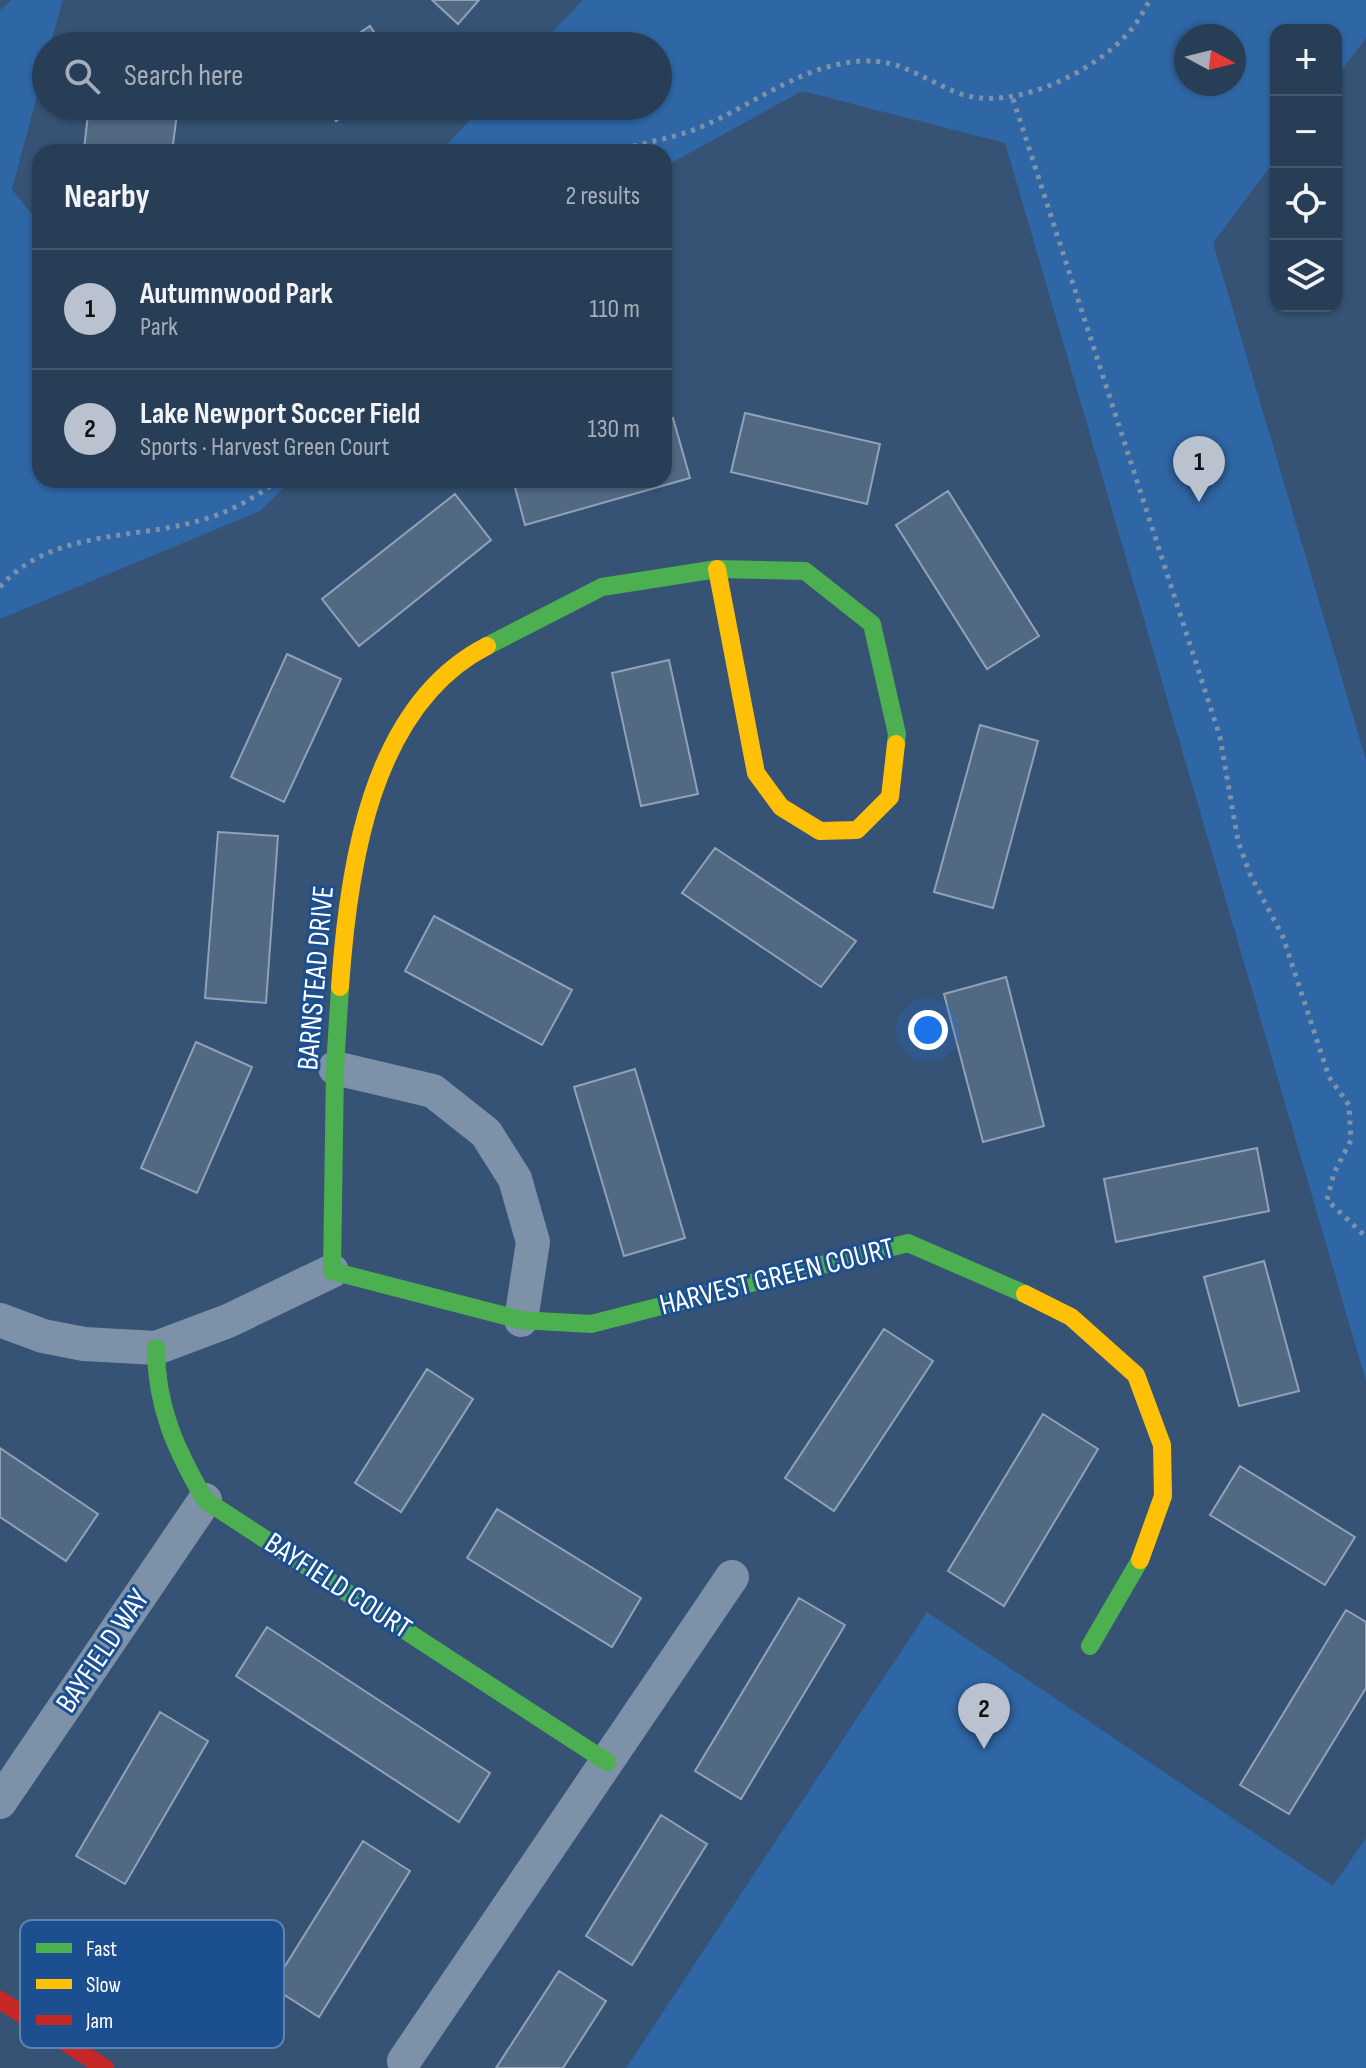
<!DOCTYPE html>
<html lang="en">
<head>
<meta charset="utf-8">
<style>
	:root { --surface:#283e57; --page:#344961; --text:#f1f3f6; --muted:#a5aeba; --line:#44576d; --accent:#b9c2ce }
	body { margin:0; font-family:"Sofia Sans Condensed",sans-serif; background:var(--page); color:var(--text) }
	.controls { position:absolute; right:24px; top:24px; display:grid; overflow:hidden; border-radius:16px; box-shadow:0 2px 6px #0004 }
	.controls button { width:72px; height:72px; display:grid; place-items:center; padding:0; border:0; border-bottom:2px solid var(--line); background:var(--surface); color:var(--text); font:40px sans-serif }
	.compass { position:absolute; left:1174px; top:24px; width:72px; height:72px; border-radius:50%; background:var(--surface); box-shadow:0 2px 6px #0004; rotate:97deg }
	.you { position:absolute; left:928px; top:1030px; width:28px; height:28px; margin:-20px; border:6px solid #fff; border-radius:50%; background:#1a73e8; box-shadow:0 0 0 12px #1a73e833 }
	.badge { display:grid; place-items:center; width:52px; height:52px; border-radius:50%; background:var(--accent); color:#111; font-size:26px; font-weight:700 }
	.pin { position:absolute; translate:-50% -66px; filter:drop-shadow(0 2px 4px #0008) }
	.pin::after { content:''; position:absolute; top:42px; width:28px; height:24px; background:inherit; clip-path:polygon(0 0,100% 0,50% 100%) }
	.list { margin:0; padding:0; list-style:none }
	h2 { display:flex; justify-content:space-between; align-items:center; height:104px; margin:0; padding:0 32px; font-size:34px }
	h2 small { font-size:26px; font-weight:400; color:var(--muted) }
	.list li { display:grid; grid-template-columns:52px 1fr auto; gap:24px; align-items:center; box-sizing:border-box; height:120px; padding:0 32px; border-top:2px solid var(--line) }
	.list b { display:block; font-size:30px; white-space:nowrap }
	.list p { margin:0; font-size:26px; white-space:nowrap; color:var(--muted) }
	.list em { font-size:26px; font-style:normal; color:var(--muted) }
	.icon { flex:none; width:44px; height:44px; fill:none; stroke:currentColor; stroke-width:2; stroke-linecap:round; stroke-linejoin:round }
	.map { position:relative; flex:none; width:1366px; height:2068px; overflow:hidden }
	.search { position:absolute; background:var(--surface); box-shadow:0 2px 6px #0004; left:32px; top:32px; width:640px; height:88px; display:flex; align-items:center; gap:20px; box-sizing:border-box; padding:0 28px; border-radius:44px; color:var(--muted); font-size:30px }
	.panel { position:absolute; background:var(--surface); box-shadow:0 2px 6px #0004; left:32px; top:144px; width:640px; height:344px; border-radius:24px }
	.map>svg:first-child { display:block }
	.green { fill:#2f66a5; fill-rule:evenodd }
	.building { fill:#526984; stroke:#92a2b6; stroke-width:2 }
	.lines { fill:none; stroke-linecap:round; stroke-linejoin:round }
	.path { stroke:#7d92a8; stroke-width:5; stroke-dasharray:4 6; stroke-linecap:butt }
	.street { stroke:#7d92a8; stroke-width:34 }
	.fast { stroke:#4caf50; stroke-width:18 }
	.slow { stroke:#ffc107; stroke-width:18 }
	.jam { stroke:#c62828; stroke-width:18 }
	.labels { text-anchor:middle; dominant-baseline:central; stroke-width:6; stroke-linejoin:round; paint-order:stroke }
	.street-label { font-size:30px; fill:#fff; stroke:#1b4f8f }
	.key { fill:#1b4f8f; stroke:#5f84b1; stroke-width:2 }
	.key-label { font-size:22px; fill:#fff }
</style>
</head>
<body>
<div class="map">
<svg width="1366" height="2068" viewBox="0 0 1366 2068">
	<rect width="100%" height="100%" fill="#365274"/>
	<!-- green -->
	<path class="green" d="M12,0H63L50,46H46V63L12,189L40,225V480H292L260,511L0,619V10Z
		M583,0H1366V38L1336,78V30H1276V159L1213,243L1366,760V1381L1005,143L802,91L664,167V152H440L483,106H658V46H539ZM1234,36V84H1186V36Z
		M927,1612L1333,1886L1366,1838V2068H626Z"/>
	<!-- building -->
	<path class="building" d="M432,0H479L458,24Z
		M370,26L383,46H340Z
		M89,106H178L172,152L84,149Z
		M326,106H358L336,121Z
		M745,413L880,444L867,504L731,472Z
		M673,418L690,478L525,525L513,480H664V421Z
		M948,491L1039,636L987,669L896,525Z
		M455,494L491,540L359,646L322,599Z
		M287,654L341,679L284,802L231,777Z
		M669,660L698,794L641,806L612,673Z
		M980,725L1038,741L993,908L934,892Z
		M218,832L278,836L266,1003L205,998Z
		M715,848L856,941L821,987L682,893Z
		M434,916L572,990L542,1045L405,971Z
		M1006,977L1044,1126L983,1142L944,994Z
		M196,1042L252,1067L197,1193L141,1168Z
		M635,1069L685,1238L624,1256L574,1087Z
		M1257,1148L1269,1211L1116,1242L1104,1179Z
		M1264,1261L1299,1391L1239,1406L1204,1277Z
		M884,1329L933,1361L834,1511L785,1478Z
		M427,1369L473,1399L401,1512L355,1483Z
		M1043,1414L1098,1449L1004,1606L948,1571Z
		M0,1448L98,1514L66,1561L0,1517Z
		M1240,1466L1355,1537L1325,1585L1210,1515Z
		M497,1509L641,1598L612,1647L467,1558Z
		M799,1598L845,1625L741,1799L695,1771Z
		M1346,1610L1366,1622V1688L1289,1814L1240,1785Z
		M267,1627L490,1773L459,1822L236,1676Z
		M160,1712L208,1741L125,1884L76,1856Z
		M661,1815L707,1844L632,1965L586,1936Z
		M363,1841L410,1871L319,2017L272,1987Z
		M559,1971L606,2001L563,2068H496Z"/>
	<g class="lines">
		<!-- path -->
		<path class="path" d="M1013,99L1220,737L1238,841L1250,874L1283,937L1329,1077L1349,1105L1351,1140L1334,1173L1327,1200L1366,1237
			M614,152C640,143 670,139 696,129C744,110 789,74 840,64C896,52 915,77 961,94C1014,112 1096,71 1130,31C1138,22 1144,10 1150,0
			M0,587C53,527 139,541 208,518C234,510 257,496 279,480"/>
		<!-- street -->
		<path class="street" d="M335,1068L433,1091L486,1133L515,1179L533,1242L521,1320
			M0,1320L43,1336L84,1344L156,1348L228,1321L332,1271
			M0,1802L205,1500
			M404,2061L732,1577"/>
		<!-- fast -->
		<path class="fast" d="M487,646L602,587L717,569L805,571L872,624L897,734L896,744
			M340,987L335,1068L332,1271L521,1320L591,1324L908,1243L1025,1294
			M156,1348C156,1407 176,1450 205,1500L607,1762
			M1090,1646L1140,1560"/>
		<!-- slow -->
		<path class="slow" d="M717,569L756,773L781,807L820,831L857,830L890,797L896,744
			M340,987C348,869 370,706 487,646
			M1025,1294L1071,1317L1136,1375L1162,1445L1163,1496L1140,1560"/>
		<!-- jam -->
		<path class="jam" d="M0,2000L105,2068"/>
	</g>
	<g class="labels">
		<!-- street labels -->
		<g class="street-label">
			<text transform="translate(316 978) rotate(-85)">BARNSTEAD DRIVE</text>
			<text transform="translate(777 1277) rotate(-14)">HARVEST GREEN COURT</text>
			<text transform="translate(338 1586) rotate(33)">BAYFIELD COURT</text>
			<text transform="translate(103 1651) rotate(-56)">BAYFIELD WAY</text>
		</g>
	</g>
	<!-- legend -->
	<rect x="20" y="1920" width="264" height="128" rx="12" class="key"/>
	<rect x="36" y="1943" width="36" height="10" fill="#4caf50"/>
	<rect x="36" y="1979" width="36" height="10" fill="#ffc107"/>
	<rect x="36" y="2015" width="36" height="10" fill="#c62828"/>
	<g class="key-label">
		<text x="86" y="1956">Fast</text>
		<text x="86" y="1992">Slow</text>
		<text x="86" y="2028">Jam</text>
	</g>
</svg>
<div class="controls">
<button>+</button>
<button>−</button>
<button><svg class="icon" aria-label="locate" viewBox="0 0 24 24"><circle cx="12" cy="12" r="6"/><path d="M12 2v4M12 18v4M2 12h4M18 12h4"/></svg></button>
<button><svg class="icon" aria-label="layers" viewBox="0 0 24 24"><path d="M12 4l9 5-9 5-9-5zM3 14l9 5 9-5"/></svg></button>
</div>
<svg class="compass" viewBox="-18 -18 36 36"><path d="M0-13l5 13h-10z" fill="#e53935"/><path d="M0 13l5-13h-10z" fill="#a5aeba"/></svg>
<div class="you"></div>
<div class="pin badge" style="left:1199px;top:502px">1</div>
<div class="pin badge" style="left:984px;top:1749px">2</div>
<div class="search"><svg class="icon" aria-label="search" viewBox="0 0 24 24"><circle cx="10" cy="10" r="6"/><path d="M15 15l6 6"/></svg>Search here</div>
<section class="panel">
<h2>Nearby<small>2 results</small></h2>
<ul class="list">
<li><span class="badge">1</span><div><b>Autumnwood Park</b><p>Park</p></div><em>110 m</em></li>
<li><span class="badge">2</span><div><b>Lake Newport Soccer Field</b><p>Sports · Harvest Green Court</p></div><em>130 m</em></li>
</ul>
</section>
</div>
</body>
</html>
